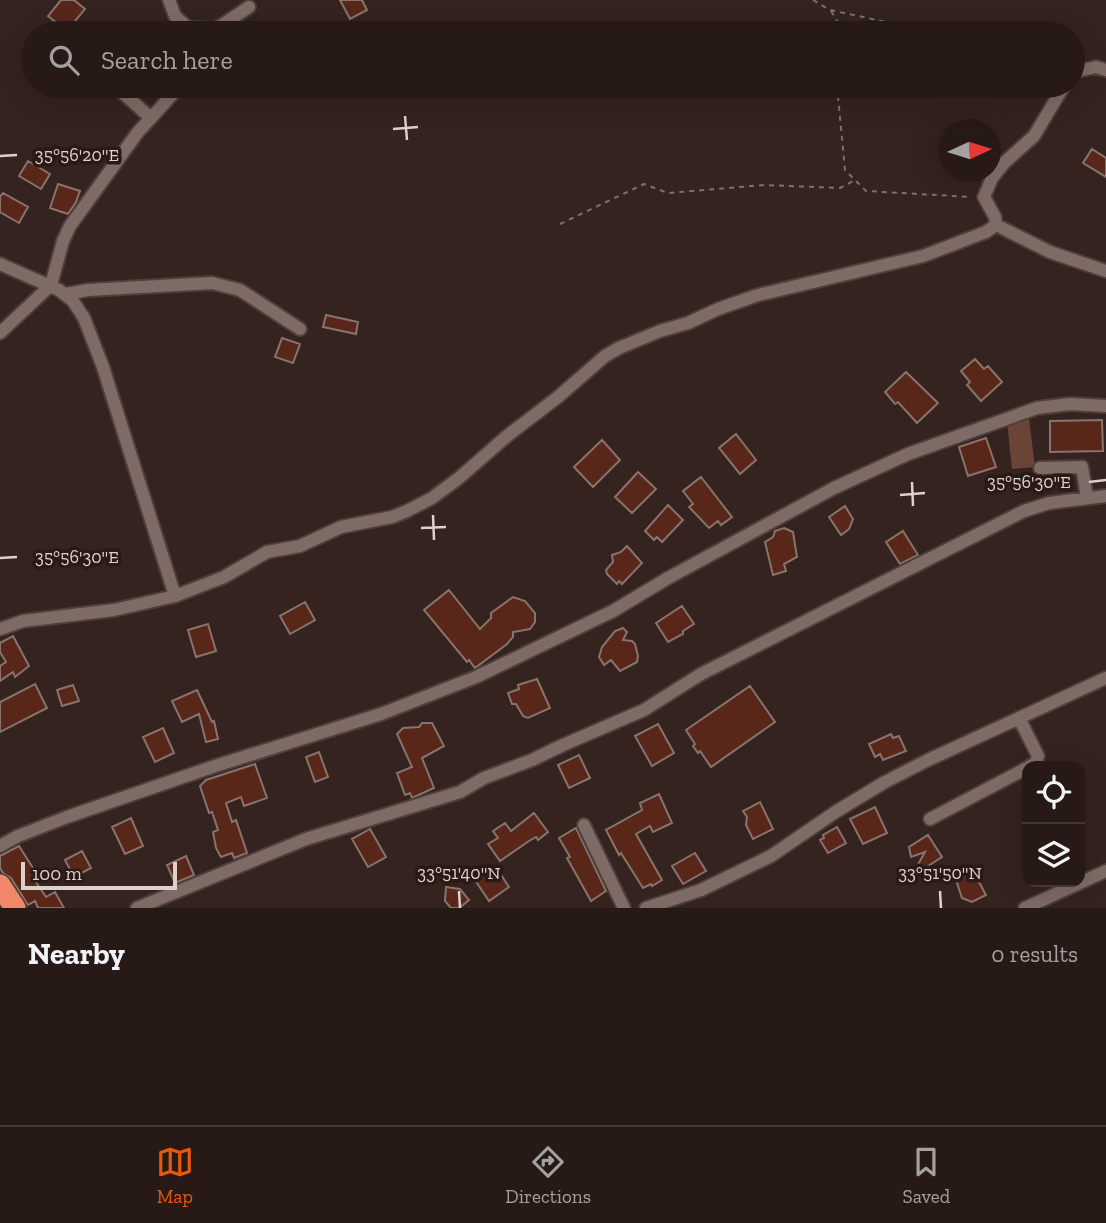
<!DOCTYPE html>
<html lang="en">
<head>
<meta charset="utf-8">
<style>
	:root { --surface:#271a16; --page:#332723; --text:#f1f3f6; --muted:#a4a1a1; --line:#433835; --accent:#ea580c }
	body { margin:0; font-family:"Zilla Slab",serif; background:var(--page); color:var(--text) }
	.controls { position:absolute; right:21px; bottom:21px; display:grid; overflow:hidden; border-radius:14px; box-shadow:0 7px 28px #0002 }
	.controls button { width:63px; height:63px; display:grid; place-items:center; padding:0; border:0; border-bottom:2px solid var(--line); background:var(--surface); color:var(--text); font:35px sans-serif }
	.compass { position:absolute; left:938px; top:119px; width:63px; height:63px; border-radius:50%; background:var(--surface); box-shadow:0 7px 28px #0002; rotate:86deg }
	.scale { position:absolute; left:21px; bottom:18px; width:156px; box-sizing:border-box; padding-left:7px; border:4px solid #ddd1ce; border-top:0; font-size:19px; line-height:24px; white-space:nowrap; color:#ddd1ce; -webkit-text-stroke:5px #2a1a15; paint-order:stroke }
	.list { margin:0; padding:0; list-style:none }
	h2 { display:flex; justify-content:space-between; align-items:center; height:91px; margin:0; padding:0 28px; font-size:30px }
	h2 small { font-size:23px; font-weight:400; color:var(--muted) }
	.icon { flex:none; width:38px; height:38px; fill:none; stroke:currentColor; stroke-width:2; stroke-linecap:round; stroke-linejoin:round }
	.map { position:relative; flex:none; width:1106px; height:908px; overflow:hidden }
	.search { position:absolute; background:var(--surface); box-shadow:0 7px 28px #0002; left:21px; right:21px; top:21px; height:77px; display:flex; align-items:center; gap:18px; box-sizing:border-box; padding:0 24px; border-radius:38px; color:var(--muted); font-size:26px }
	.sheet { height:217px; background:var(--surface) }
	nav { display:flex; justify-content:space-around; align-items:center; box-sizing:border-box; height:98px; border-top:2px solid var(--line); background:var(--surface); font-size:19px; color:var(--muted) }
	nav a { display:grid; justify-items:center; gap:4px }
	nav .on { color:var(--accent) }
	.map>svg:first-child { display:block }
	.green { fill:#6b4438 }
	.building { fill:#59271a; stroke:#88736d; stroke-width:2 }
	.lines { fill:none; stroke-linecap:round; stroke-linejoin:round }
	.street-casing { stroke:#4d3f3b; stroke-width:16 }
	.highway-casing { stroke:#4d3f3b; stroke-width:24 }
	.path { stroke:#7f706c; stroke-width:2; stroke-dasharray:5 5; stroke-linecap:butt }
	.street { stroke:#7f6b65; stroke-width:12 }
	.highway { stroke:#f28769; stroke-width:21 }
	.ticks { fill:none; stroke:#ddd1ce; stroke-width:2.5 }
	.ticks-label { font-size:18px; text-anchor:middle; fill:#ddd1ce; stroke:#2a1a15; stroke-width:7; stroke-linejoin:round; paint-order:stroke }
</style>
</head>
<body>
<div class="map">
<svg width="1106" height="908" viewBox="0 0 1106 908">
	<rect width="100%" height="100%" fill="#34231e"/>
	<!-- green -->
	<path class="green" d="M1029,419L1035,467L1012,469L1007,422Z"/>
	<!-- building -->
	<path class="building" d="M61,0H74L85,9L67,31L48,16Z
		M340,0H362L367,10L350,19Z
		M1092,149L1106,158V177L1083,163Z
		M28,161L50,174L41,189L19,176Z
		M58,184L80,191L76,202L68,214L50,208Z
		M3,193L28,207L19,223L0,212V197Z
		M326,315L358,322L356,334L323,327Z
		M282,338L300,344L293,363L275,357Z
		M975,359L984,369L988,366L1002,382L981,401L967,385L970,382L961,371Z
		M906,372L938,403L917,423L898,402L895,404L885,392Z
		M1102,420L1103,451L1050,452V421Z
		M736,434L756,460L740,474L719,448Z
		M986,438L996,467L968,476L959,447Z
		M602,440L620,460L593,487L574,467Z
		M638,472L656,489L632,513L615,497Z
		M701,477L732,517L721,525L718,521L709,528L689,507L693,504L683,491Z
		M668,505L683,520L662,542L657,537L654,540L645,531Z
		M845,506L853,519L849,529L841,535L829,517Z
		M784,528L793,532L797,557L784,564L786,571L773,575L765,542L773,537L775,531Z
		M903,531L918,555L900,564L886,542Z
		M627,546L642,563L622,584L619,581L617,584L607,574L606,570L613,562L612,555L621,552Z
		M449,590L480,629L491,618V613L513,597L525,601L535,613V622L530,629L513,632V637L507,644L475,668L469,660L467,662L424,610Z
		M305,602L315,620L290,634L280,616Z
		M682,606L694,624L683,631V634L668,642L656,623Z
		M208,624L216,651L196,657L188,630Z
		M623,628L627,632L623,640L632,641L635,644L638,656L637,662L620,671L611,660L604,665L599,657L602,647L615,631Z
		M13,636L29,666L15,677L13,672L0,681V666L6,662L0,652V643Z
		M537,679L550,708L528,718L523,716L516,704H512L508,693L519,689L518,685Z
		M35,684L47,708L0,732V702Z
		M73,685L79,701L62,706L57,690Z
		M750,686L775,722L711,767L700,751L698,753L693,746L695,744L686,730Z
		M197,690L212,722L214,721L218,739L206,742L199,714L182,722L172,701Z
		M422,723H432L444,746L422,758L434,788L412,798L410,793L405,795L397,773L412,767L397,734L403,728L419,727Z
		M658,724L674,753L652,766L635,736Z
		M163,728L174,753L155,762L143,737Z
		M891,734L893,738L899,736L906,751L883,760L880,754L875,757L869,744Z
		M319,752L328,777L315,782L306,757Z
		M579,755L590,778L569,788L558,765Z
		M255,764L267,798L244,806L241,797L226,803L232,822L236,820L247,853L234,858L232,853L221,857L216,848L213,832L218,830L212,812L209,813L200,786L206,780Z
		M659,794L672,823L653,832L650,826L636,834L662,880L652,886L651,884L643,888L621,853L619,855L606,830L642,810L640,803Z
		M760,802L773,829L753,839L746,825L747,817L743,811Z
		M875,807L887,833L863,844L850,819Z
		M534,813L548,832L538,840L536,837L529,841L500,861L488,844L498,838L493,831L505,823L511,831Z
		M131,818L143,846L125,854L112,827Z
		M837,827L846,843L828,853L820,840L824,838L823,835Z
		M576,828L606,891L591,901L567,858L570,857L559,838Z
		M370,829L386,857L368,867L352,839Z
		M928,835L942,857L911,877L925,852L911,857L909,847Z
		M19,846L40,879L36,882L46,897L55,892L64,908H38L35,901L28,905L11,878L3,873L0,868V856Z
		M82,851L91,868L74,877L65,860Z
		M695,853L706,871L683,884L672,866Z
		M186,856L194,875L175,883L167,865Z
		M496,867L509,887L489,901L475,880Z
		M968,873L979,882L986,895L972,902L962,898L957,883L959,879Z
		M446,887L460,889L469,900L459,908H451L445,901Z"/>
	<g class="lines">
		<!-- street casing -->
		<g class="street-casing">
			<path id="street" d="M169,0L175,16L188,28L216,29L249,7
				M1073,72L1096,67L1106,70
				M151,118L180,86
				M996,225L1050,252L1106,271
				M0,264L59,290L73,301L84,318L103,367L175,596
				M66,294L88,290L212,283L240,290L300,329
				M0,333L51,285L63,241L70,226L138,132L151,118L115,86
				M1040,468L1082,467L1087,498
				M0,629L23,621L114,610L175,596L224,577L267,552L300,546L341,527L392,517L407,511L432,498L459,478L507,436L558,397L605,356L619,348L660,331L688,323L718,309L758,295L923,256L986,232L996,225L995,217L984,197L992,178L1005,162L1034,136L1064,86
				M1019,718L1038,756L1035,764L1030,766
				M930,819L1027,768
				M584,825L624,908
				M0,846L18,836L67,817L215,766L381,714L476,677L613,611L668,578L834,488L908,454L1037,408L1070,404L1106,406
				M137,908L306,839L460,792L484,778L532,760L563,745L644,710L701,674L1024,511L1049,503L1106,496
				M646,908L701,890L771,856L837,811L885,782L928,760L1106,678
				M1025,908L1106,871"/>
		</g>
		<!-- highway casing -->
		<g class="highway-casing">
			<path id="highway" d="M0,885L15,908"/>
		</g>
		<!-- path -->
		<path class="path" d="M813,0L830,10L938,33
			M831,11L839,24L838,33
			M837,86L845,170L866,191L971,197
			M560,224L644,184L668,193L764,185L840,188L855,180"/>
		<!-- street -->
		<use href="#street" class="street"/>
		<!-- highway -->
		<use href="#highway" class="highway"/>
	</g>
	<!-- ticks -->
	<path class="ticks" d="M405,116L407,140M393,129L418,127M0,156L17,155M912,482L913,506M1089,482L1106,480M900,495L925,493M433,515L434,540M421,528L446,527M0,558L17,557M459,891L460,908M940,891L941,908"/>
	<g class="ticks-label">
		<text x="77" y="161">35°56'20"E</text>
		<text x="1029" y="488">35°56'30"E</text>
		<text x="77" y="563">35°56'30"E</text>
		<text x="459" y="879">33°51'40"N</text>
		<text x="940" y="879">33°51'50"N</text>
	</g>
</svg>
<div class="controls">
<button><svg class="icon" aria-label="locate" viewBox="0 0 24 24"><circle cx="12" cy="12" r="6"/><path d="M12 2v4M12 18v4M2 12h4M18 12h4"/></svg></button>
<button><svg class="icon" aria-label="layers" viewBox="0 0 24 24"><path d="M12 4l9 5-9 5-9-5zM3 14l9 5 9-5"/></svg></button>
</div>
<svg class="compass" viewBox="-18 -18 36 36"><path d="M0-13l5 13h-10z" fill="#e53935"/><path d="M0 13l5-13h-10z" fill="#a4a1a1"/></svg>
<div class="scale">100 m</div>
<div class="search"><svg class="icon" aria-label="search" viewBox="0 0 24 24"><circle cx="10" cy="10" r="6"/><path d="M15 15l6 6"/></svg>Search here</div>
</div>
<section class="sheet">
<h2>Nearby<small>0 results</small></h2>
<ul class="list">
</ul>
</section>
<nav>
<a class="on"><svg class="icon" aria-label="map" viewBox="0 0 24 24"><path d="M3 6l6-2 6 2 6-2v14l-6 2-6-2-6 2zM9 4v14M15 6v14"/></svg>Map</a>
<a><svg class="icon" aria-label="directions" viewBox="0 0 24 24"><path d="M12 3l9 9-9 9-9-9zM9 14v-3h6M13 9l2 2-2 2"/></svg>Directions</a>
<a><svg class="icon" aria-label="saved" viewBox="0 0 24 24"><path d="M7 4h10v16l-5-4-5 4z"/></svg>Saved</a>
</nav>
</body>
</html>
